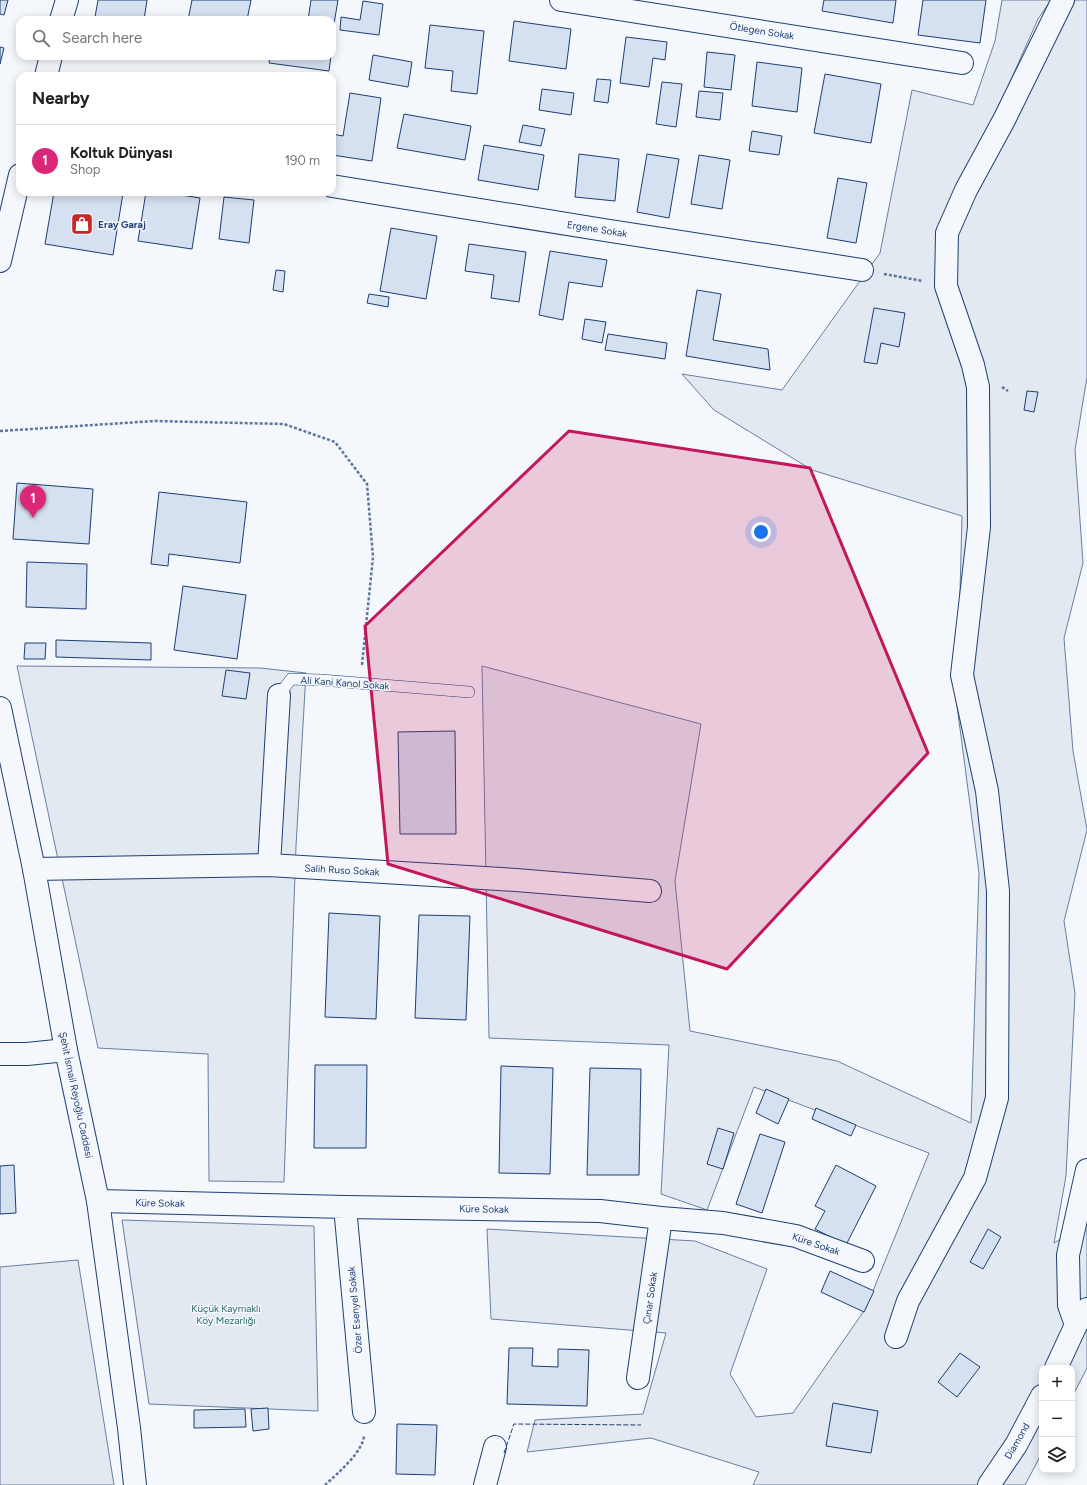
<!DOCTYPE html>
<html lang="en">
<head>
<meta charset="utf-8">
<style>
	:root { --surface:#fff; --page:#f2f2f2; --text:#202124; --muted:#757577; --line:#e0e0e0; --accent:#db2777 }
	body { margin:0; font-family:Figtree,sans-serif; background:var(--page); color:var(--text) }
	.controls { position:absolute; right:12px; bottom:12px; display:grid; overflow:hidden; border-radius:8px; box-shadow:0 2px 10px #0003 }
	.controls button { width:36px; height:36px; display:grid; place-items:center; padding:0; border:0; border-bottom:1px solid var(--line); background:var(--surface); color:var(--text); font:20px sans-serif }
	.you { position:absolute; left:761px; top:532px; width:14px; height:14px; margin:-10px; border:3px solid #fff; border-radius:50%; background:#1a73e8; box-shadow:0 0 0 6px #1a73e833 }
	.badge { display:grid; place-items:center; width:26px; height:26px; border-radius:50%; background:var(--accent); color:#fff; font-size:13px; font-weight:700 }
	.pin { position:absolute; translate:-50% -33px; filter:drop-shadow(0 1px 2px #0008) }
	.pin::after { content:''; position:absolute; top:21px; width:14px; height:12px; background:inherit; clip-path:polygon(0 0,100% 0,50% 100%) }
	.list { margin:0; padding:0; list-style:none }
	h2 { display:flex; justify-content:space-between; align-items:center; height:52px; margin:0; padding:0 16px; font-size:17px }
	h2 small { font-size:13px; font-weight:400; color:var(--muted) }
	.list li { display:grid; grid-template-columns:26px 1fr auto; gap:12px; align-items:center; box-sizing:border-box; height:72px; padding:0 16px; border-top:1px solid var(--line) }
	.list b { display:block; font-size:15px; white-space:nowrap }
	.list p { margin:0; font-size:13px; white-space:nowrap; color:var(--muted) }
	.list em { font-size:13px; font-style:normal; color:var(--muted) }
	.icon { flex:none; width:22px; height:22px; fill:none; stroke:currentColor; stroke-width:2; stroke-linecap:round; stroke-linejoin:round }
	.map { position:relative; flex:none; width:1087px; height:1485px; overflow:hidden }
	.search { position:absolute; background:var(--surface); box-shadow:0 2px 10px #0003; left:16px; top:16px; width:320px; height:44px; display:flex; align-items:center; gap:10px; box-sizing:border-box; padding:0 14px; border-radius:12px; color:var(--muted); font-size:15px }
	.panel { position:absolute; background:var(--surface); box-shadow:0 2px 10px #0003; left:16px; top:72px; width:320px; height:124px; border-radius:12px }
	.map>svg:first-child { display:block }
	.green { fill:#e3e9f0; stroke:#687fa3 }
	.building { fill:#d5e0f0; stroke:#1d3f73 }
	.lines { fill:none; stroke-linecap:round; stroke-linejoin:round }
	.service-casing { stroke:#1d3f73; stroke-width:12 }
	.minor-casing { stroke:#1d3f73; stroke-width:24 }
	.tertiary-casing { stroke:#1d3f73; stroke-width:24 }
	.path { stroke:#5e769c; stroke-width:2.5; stroke-dasharray:3 2; stroke-linecap:butt }
	.service { stroke:#f4f7fb; stroke-width:11 }
	.minor { stroke:#f4f7fb; stroke-width:22 }
	.tertiary { stroke:#f4f7fb; stroke-width:22 }
	.fence { stroke:#1d3f73; stroke-width:1; stroke-dasharray:5 2; stroke-linecap:butt }
	.marked { fill:#c2185b; fill-opacity:0.2; stroke:#c2185b; stroke-width:3; stroke-linejoin:round }
	.labels { text-anchor:middle; dominant-baseline:central; stroke-width:3; stroke-linejoin:round; paint-order:stroke }
	.street-label { font-size:10px; fill:#1d3f73; stroke:#f4f7fb }
	.poi-label { font-size:10px; font-weight:bold; fill:#1d3f73; stroke:#f4f7fb; text-anchor:start }
	.park-label { font-size:10px; fill:#2c6c60; stroke:#f4f7fb }
</style>
</head>
<body>
<div class="map">
<svg width="1087" height="1485" viewBox="0 0 1087 1485">
	<rect width="100%" height="100%" fill="#f4f7fb"/>
	<!-- green -->
	<path class="green" d="M1002,0H1051L1038,19L1005,93L1064,0H1087V377L1075,450L1083,563L1064,638L1073,751L1087,830L1064,921L1075,993L1066,1176L1054,1243L1087,1223V1368L1072,1397V1368H1042V1453L1025,1485H753L759,1472L651,1438L527,1452L535,1420L643,1414L666,1333L491,1319L487,1229L695,1241L767,1269L730,1374L756,1417L793,1413L866,1308L929,1153L754,1087L707,1210L661,1194L669,1045L489,1038L482,666L701,724L675,881L690,1031L837,1061L971,1123L979,873L957,706L962,516L812,470L714,410L682,374L782,390L880,253L912,90L973,105L995,41Z
		M17,666L260,668L306,673L296,846L284,1182L209,1181L208,1054L98,1048Z
		M122,1220L314,1226L318,1411L149,1404Z
		M78,1260L114,1485H0V1267Z"/>
	<!-- building -->
	<path class="building" d="M0,0H8L4,15L0,14Z
		M98,0H147L144,20H114L95,17Z
		M192,0H251L247,20H188Z
		M311,0H338L333,30H332V20H308Z
		M824,0H896L893,23L822,11Z
		M923,0H986L980,43L918,35Z
		M363,1L383,4L379,35L340,30L341,17L360,20Z
		M514,21L571,29L566,69L509,61Z
		M430,25L484,31L477,94L451,91L453,71L425,68Z
		M626,37L667,42L665,60L653,58L649,87L620,83Z
		M0,47L4,48L0,64Z
		M707,52L735,55L731,90L704,87Z
		M373,55L412,62L408,87L369,80Z
		M270,56H331L329,71L269,63Z
		M757,62L802,68L797,112L752,106Z
		M825,74L881,84L871,143L814,133Z
		M597,79L611,80L608,103L594,101Z
		M662,82L682,84L676,127L656,124Z
		M542,89L574,93L571,115L539,110Z
		M699,91L723,93L720,120L696,117Z
		M350,93L381,98L372,161L332,155V134L343,136Z
		M404,114L471,126L465,160L397,148Z
		M523,125L545,129L541,146L519,142Z
		M752,131L782,136L779,155L749,151Z
		M484,145L544,155L538,190L478,180Z
		M579,154L619,159L615,201L575,197Z
		M647,154L679,159L669,218L637,212Z
		M699,155L730,160L722,209L691,204Z
		M838,178L867,183L856,243L827,238Z
		M54,192L123,193L113,255L45,244Z
		M146,192H162L200,198L192,249L138,241Z
		M224,197L254,200L249,243L219,239Z
		M391,228L437,236L426,299L380,291Z
		M469,244L526,252L519,302L491,298L494,275L465,271Z
		M550,251L607,260L602,287L569,282L563,320L539,315Z
		M276,270L285,271L283,292L273,290Z
		M697,290L721,294L713,340L768,349L770,370L686,356Z
		M369,294L389,297L388,307L367,303Z
		M874,308L905,313L899,347L881,343L877,364L864,362Z
		M585,319L606,322L602,343L582,339Z
		M608,334L667,343L665,359L605,350Z
		M1027,391L1038,392L1034,412L1024,410Z
		M17,483L93,489L89,544L13,539Z
		M159,492L247,502L240,563L169,554L168,566L151,564Z
		M27,562L87,564L86,609L26,607Z
		M183,586L246,595L237,659L174,650Z
		M56,640L151,643V660L56,657Z
		M25,643H46L45,659H24Z
		M226,670L250,673L246,699L222,696Z
		M455,731L456,834H400L398,732Z
		M329,913L380,916L376,1019L325,1017Z
		M419,915L470,916L466,1020L415,1018Z
		M315,1065H367L366,1148H314Z
		M501,1066L553,1068L550,1174L499,1173Z
		M590,1068L641,1069L639,1175H587Z
		M766,1089L789,1099L778,1124L756,1113Z
		M816,1108L856,1125L851,1136L812,1119Z
		M718,1128L734,1133L723,1169L707,1164Z
		M760,1134L785,1142L762,1213L736,1204Z
		M14,1165L16,1213L0,1214V1166Z
		M836,1165L876,1186L846,1245L815,1229L825,1211L815,1206Z
		M988,1229L1001,1237L983,1269L970,1262Z
		M830,1271L874,1291L864,1312L821,1292Z
		M509,1348H533L532,1366L558,1367V1349L589,1350L587,1406L507,1404Z
		M960,1353L980,1367L957,1397L938,1382Z
		M833,1403L878,1411L871,1453L826,1446Z
		M268,1408L269,1429L253,1431L251,1409Z
		M245,1409L246,1427L194,1428V1410Z
		M397,1424L437,1425L435,1475L396,1474Z"/>
	<g class="lines">
		<!-- service casing -->
		<g class="service-casing">
			<path id="service" d="M279,695L291,679L321,680L469,692"/>
		</g>
		<!-- minor casing -->
		<g class="minor-casing">
			<path id="minor" d="M561,0L962,63
				M332,186L604,230L862,270
				M269,865L279,695
				M34,869L269,865L516,880L650,891
				M0,1054H27L66,1050
				M98,1201L345,1207L600,1211L661,1218L723,1223L796,1236L863,1261
				M345,1207L364,1412
				M1076,1325L1069,1305L1068,1255L1087,1170
				M896,1337L908,1301L975,1178L997,1098L998,891L987,791L962,675L979,527L978,387L973,365L946,286L947,233L966,190L1004,120L1063,0
				M1056,1368L1076,1325L1087,1309
				M638,1378L661,1218
				M485,1485L495,1447
				M989,1485L1016,1445L1042,1396"/>
		</g>
		<!-- tertiary casing -->
		<g class="tertiary-casing">
			<path id="tertiary" d="M61,20L67,0
				M46,76L51,56
				M0,261L20,175
				M0,708L34,869L66,1050L98,1201L129,1428L135,1485"/>
		</g>
		<!-- path -->
		<path class="path" d="M884,274L923,281
			M1002,387L1008,391
			M0,431L155,421L284,424L335,442L367,484L373,557L362,665
			M325,1485C337,1474 364,1451 364,1435"/>
		<!-- service -->
		<use href="#service" class="service"/>
		<!-- minor -->
		<use href="#minor" class="minor"/>
		<!-- tertiary -->
		<use href="#tertiary" class="tertiary"/>
		<!-- fence -->
		<path class="fence" d="M504,1453L514,1424L641,1425"/>
	</g>
	<!-- marked area -->
	<path class="marked" d="M569,431L810,468L928,753L727,969L388,864L365,626Z"/>
	<!-- icons -->
	<defs>
		<g id="shop-square" transform="scale(1.15)"><rect x="-9" y="-9" width="18" height="18" rx="4" fill="#c62828" stroke="#f4f7fb"/><path d="M-5-2.5h2.3a2.7 3.5 0 0 1 5.4 0H5L5.5 6h-11ZM-1.5-2.5h3a1.5 2.3 0 0 0-3 0Z" fill="#fff"/></g>
	</defs>
	<g fill-rule="evenodd">
		<use href="#shop-square" x="82" y="224"/>
	</g>
	<g class="labels">
		<!-- street labels -->
		<g class="street-label">
			<text transform="translate(762 31) rotate(9)">Ötlegen Sokak</text>
			<text transform="translate(597 229) rotate(9)">Ergene Sokak</text>
			<text transform="translate(345 683) rotate(4)">Ali Kani Kanol Sokak</text>
			<text transform="translate(342 870) rotate(3)">Salih Ruso Sokak</text>
			<text transform="translate(76 1095) rotate(78)">Şehit İsmail Reyoğlu Caddesi</text>
			<text transform="translate(160 1203) rotate(1)">Küre Sokak</text>
			<text transform="translate(484 1209) rotate(1)">Küre Sokak</text>
			<text transform="translate(816 1244) rotate(19)">Küre Sokak</text>
			<text transform="translate(650 1298) rotate(-82)">Çınar Sokak</text>
			<text transform="translate(355 1310) rotate(-95)">Özer Esenyel Sokak</text>
			<text transform="translate(1017 1441) rotate(-60)">Diamond</text>
		</g>
		<!-- poi labels -->
		<g class="poi-label">
			<text x="98" y="224">Eray Garaj</text>
		</g>
		<!-- park labels -->
		<g class="park-label">
			<text x="226" y="1308">Küçük Kaymaklı<tspan x="226" dy="12">Köy Mezarlığı</tspan></text>
		</g>
	</g>
</svg>
<div class="controls">
<button>+</button>
<button>−</button>
<button><svg class="icon" aria-label="layers" viewBox="0 0 24 24"><path d="M12 4l9 5-9 5-9-5zM3 14l9 5 9-5"/></svg></button>
</div>
<div class="you"></div>
<div class="pin badge" style="left:33px;top:518px">1</div>
<div class="search"><svg class="icon" aria-label="search" viewBox="0 0 24 24"><circle cx="10" cy="10" r="6"/><path d="M15 15l6 6"/></svg>Search here</div>
<section class="panel">
<h2>Nearby<small></small></h2>
<ul class="list">
<li><span class="badge">1</span><div><b>Koltuk Dünyası</b><p>Shop</p></div><em>190 m</em></li>
</ul>
</section>
</div>
</body>
</html>
